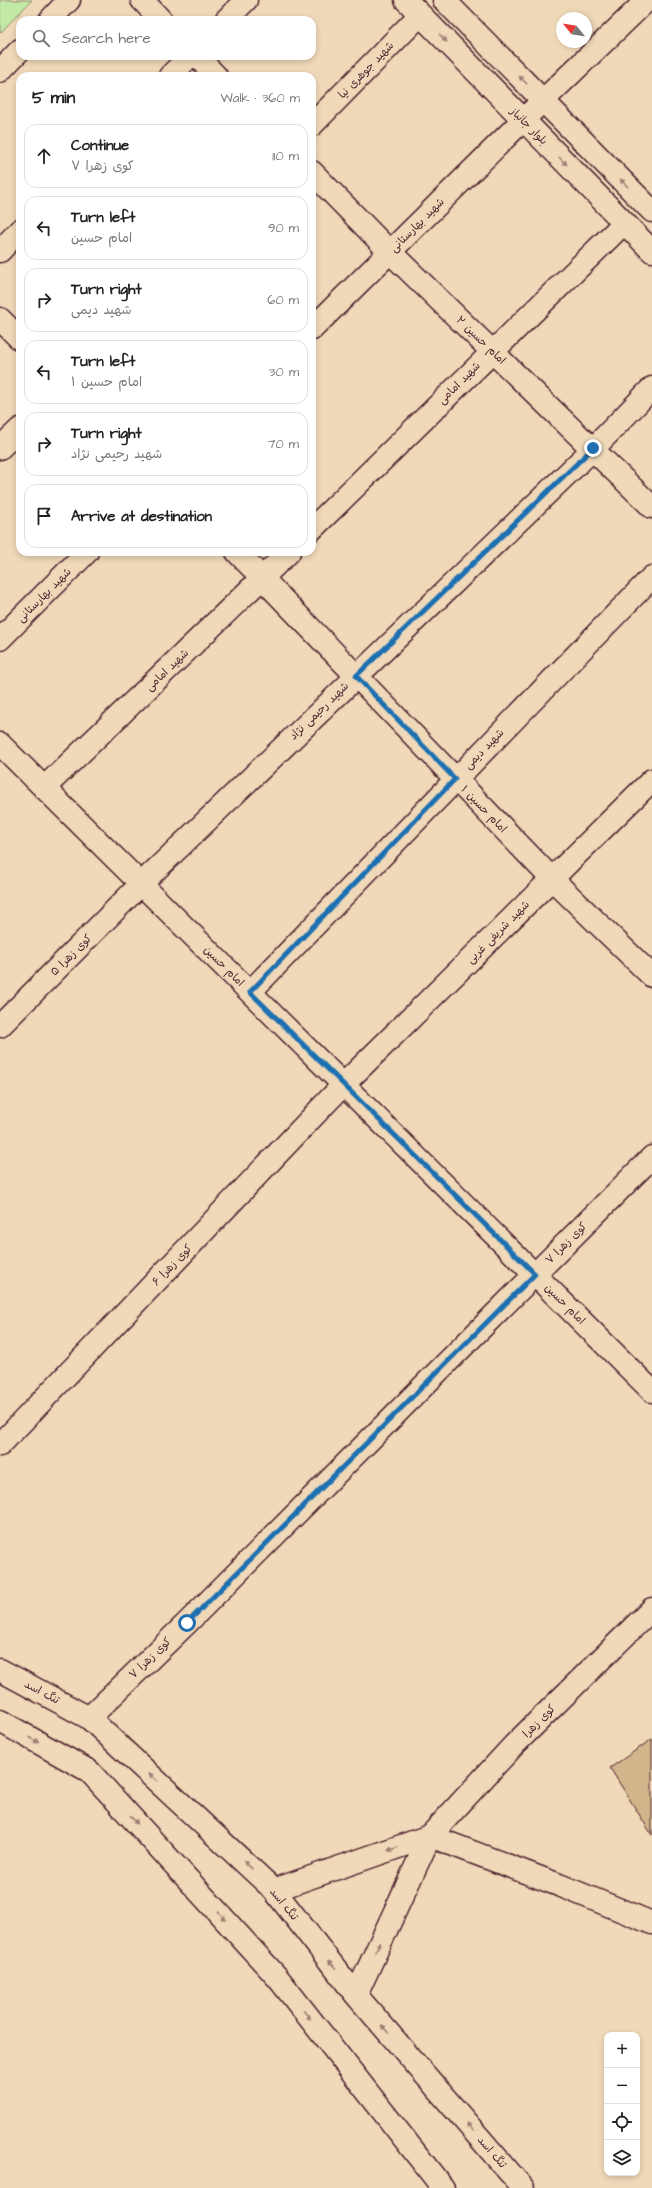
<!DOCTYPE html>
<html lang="en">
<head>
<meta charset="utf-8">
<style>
	:root { --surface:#fff; --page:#f2f2f2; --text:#222; --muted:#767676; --line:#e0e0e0 }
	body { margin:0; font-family:"Architects Daughter","Playpen Sans Arabic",sans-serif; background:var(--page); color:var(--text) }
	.controls { position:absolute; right:12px; bottom:12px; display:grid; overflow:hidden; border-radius:8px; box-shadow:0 2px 6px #0003 }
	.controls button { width:36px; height:36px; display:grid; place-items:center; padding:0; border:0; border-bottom:1px solid var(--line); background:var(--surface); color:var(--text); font:20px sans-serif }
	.compass { position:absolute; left:556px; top:12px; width:36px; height:36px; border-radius:50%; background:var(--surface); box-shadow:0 2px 6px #0003; rotate:300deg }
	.stop { position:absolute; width:12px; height:12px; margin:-9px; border:3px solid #1f6fb2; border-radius:50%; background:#fff }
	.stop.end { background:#1f6fb2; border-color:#fff; box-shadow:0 1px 4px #0008 }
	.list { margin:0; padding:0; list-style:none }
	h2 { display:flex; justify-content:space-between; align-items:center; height:52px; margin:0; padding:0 16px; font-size:17px }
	h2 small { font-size:13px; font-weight:400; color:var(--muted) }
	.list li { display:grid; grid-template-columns:26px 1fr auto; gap:12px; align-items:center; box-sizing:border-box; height:64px; margin:0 8px 8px; padding:0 8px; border:1px solid var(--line); border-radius:12px }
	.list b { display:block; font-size:15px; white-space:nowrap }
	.list p { margin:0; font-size:13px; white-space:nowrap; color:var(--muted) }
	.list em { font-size:13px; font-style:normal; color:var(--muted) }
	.icon { flex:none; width:22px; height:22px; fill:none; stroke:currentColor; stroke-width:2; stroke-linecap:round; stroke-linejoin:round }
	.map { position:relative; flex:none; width:652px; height:2188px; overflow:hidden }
	.search { position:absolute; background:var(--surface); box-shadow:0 2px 6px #0003; left:16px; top:16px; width:300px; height:44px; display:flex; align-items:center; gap:10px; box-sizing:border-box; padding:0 14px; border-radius:12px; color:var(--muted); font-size:15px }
	.panel { position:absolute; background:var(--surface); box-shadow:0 2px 6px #0003; left:16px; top:72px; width:300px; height:484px; border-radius:12px }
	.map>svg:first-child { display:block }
	.green { fill:#c2eaa6; stroke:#868468 }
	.building { fill:#d2b58b; stroke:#4a1f2b }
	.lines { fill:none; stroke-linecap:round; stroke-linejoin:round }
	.minor-casing { stroke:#4a1f2b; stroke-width:25 }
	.tertiary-casing { stroke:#4a1f2b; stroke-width:25 }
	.minor { stroke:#f0d9b9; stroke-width:22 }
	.tertiary { stroke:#f0d9b9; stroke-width:22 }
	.oneway { fill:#9d7c72 }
	.route { stroke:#1f6fb2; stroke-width:5 }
	.labels { text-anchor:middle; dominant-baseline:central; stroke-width:3; stroke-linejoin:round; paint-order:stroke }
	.street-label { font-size:11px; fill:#4a1f2b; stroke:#f0d9b9 }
</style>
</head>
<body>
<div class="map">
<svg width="652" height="2188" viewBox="0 0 652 2188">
	<rect width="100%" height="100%" fill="#f0d9b9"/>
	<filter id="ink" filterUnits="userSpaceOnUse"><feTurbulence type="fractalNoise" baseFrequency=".025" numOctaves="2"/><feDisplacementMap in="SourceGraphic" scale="8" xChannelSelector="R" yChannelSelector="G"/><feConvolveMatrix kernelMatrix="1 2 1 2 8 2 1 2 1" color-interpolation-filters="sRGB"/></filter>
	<g filter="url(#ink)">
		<!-- green -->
		<path class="green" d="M0,0H32L0,33Z"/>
		<!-- building -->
		<path class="building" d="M652,1739V1835L610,1768Z"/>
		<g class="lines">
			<!-- minor casing -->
			<g class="minor-casing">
				<path id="minor" d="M142,0L161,20
					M50,20L69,0
					M226,20L246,0
					M197,56L216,76
					M0,71L20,50
					M170,76L190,56
					M312,125L420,15
					M312,172L390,252L652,507
					M0,251L20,230
					M0,319L20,339
					M312,329L523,120L647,0
					M0,448L20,429
					M312,529L624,223
					M237,552L552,879L652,976
					M0,639L87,552
					M0,744L652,1391
					M44,788L289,552
					M250,992L652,577
					M0,1026L141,884L593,449L652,388
					M0,1445L343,1085L652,780
					M89,1718L187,1623L652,1157
					M430,1836L559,1885L652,1923"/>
			</g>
			<!-- tertiary casing -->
			<g class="tertiary-casing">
				<path id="tertiary" d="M406,0L652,251
					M444,0L652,211
					M0,1670L89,1718L274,1890L356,1995L523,2188
					M0,1721L89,1771L278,1978L443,2188
					M274,1890L430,1836
					M356,1995L430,1836L514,1745L652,1609"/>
			</g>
			<!-- minor -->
			<use href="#minor" class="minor"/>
			<!-- tertiary -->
			<use href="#tertiary" class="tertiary"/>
		</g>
		<!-- one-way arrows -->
		<defs><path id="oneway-solid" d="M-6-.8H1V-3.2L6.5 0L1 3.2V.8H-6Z"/></defs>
		<g class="oneway">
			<use href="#oneway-solid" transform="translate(443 38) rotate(46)"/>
			<use href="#oneway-solid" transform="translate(523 80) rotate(-135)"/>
			<use href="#oneway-solid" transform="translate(563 161) rotate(45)"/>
			<use href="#oneway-solid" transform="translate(624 183) rotate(-135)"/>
			<use href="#oneway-solid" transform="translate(34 1740) rotate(30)"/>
			<use href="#oneway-solid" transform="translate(153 1777) rotate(-137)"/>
			<use href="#oneway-solid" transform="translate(134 1820) rotate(48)"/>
			<use href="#oneway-solid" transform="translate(393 1849) rotate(161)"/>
			<use href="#oneway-solid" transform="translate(248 1865) rotate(-137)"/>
			<use href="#oneway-solid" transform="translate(222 1916) rotate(48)"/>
			<use href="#oneway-solid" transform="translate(378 1947) rotate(-65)"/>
			<use href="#oneway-solid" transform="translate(332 1964) rotate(-128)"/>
			<use href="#oneway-solid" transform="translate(307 2015) rotate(52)"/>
			<use href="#oneway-solid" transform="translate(385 2029) rotate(-131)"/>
			<use href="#oneway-solid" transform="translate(470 2127) rotate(-131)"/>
		</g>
	</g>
	<g class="lines" filter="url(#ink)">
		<!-- route -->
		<path class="route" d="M187,1623L535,1274L250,992L455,779L356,676L593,448"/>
	</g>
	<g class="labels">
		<!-- street labels -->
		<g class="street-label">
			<text transform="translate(366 70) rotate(-46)">شهید جوهری نیا</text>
			<text transform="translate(529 126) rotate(45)">بلوار جانباز</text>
			<text transform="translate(417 225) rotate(-45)">شهید بهارستانی</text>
			<text transform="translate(481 340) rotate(44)">امام حسین ۲</text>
			<text transform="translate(459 383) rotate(-45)">شهید امامی</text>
			<text transform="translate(44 595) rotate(-45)">شهید بهارستانی</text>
			<text transform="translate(167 670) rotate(-44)">شهید امامی</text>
			<text transform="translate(319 711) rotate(-44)">شهید رحیمی نژاد</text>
			<text transform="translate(484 749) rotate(-46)">شهید دیمی</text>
			<text transform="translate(484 809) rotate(46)">امام حسین ۱</text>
			<text transform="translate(498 932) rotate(-45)">شهید شریفی غربی</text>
			<text transform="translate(71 955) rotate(-45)">کوی زهرا ۵</text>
			<text transform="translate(224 966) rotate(45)">امام حسین</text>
			<text transform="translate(566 1243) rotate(-45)">کوی زهرا ۷</text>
			<text transform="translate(172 1265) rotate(-46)">کوی زهرا ۶</text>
			<text transform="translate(565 1304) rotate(45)">امام حسین</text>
			<text transform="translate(150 1658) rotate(-44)">کوی زهرا ۷</text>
			<text transform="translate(42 1692) rotate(28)">تنگ اسد</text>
			<text transform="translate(539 1721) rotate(-45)">کوی زهرا</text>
			<text transform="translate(284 1904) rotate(51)">تنگ اسد</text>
			<text transform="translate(492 2152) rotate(49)">تنگ اسد</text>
		</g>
	</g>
</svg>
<div class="controls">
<button>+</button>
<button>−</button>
<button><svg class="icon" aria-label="locate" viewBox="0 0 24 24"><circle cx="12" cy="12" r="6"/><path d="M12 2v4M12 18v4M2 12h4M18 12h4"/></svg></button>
<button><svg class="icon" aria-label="layers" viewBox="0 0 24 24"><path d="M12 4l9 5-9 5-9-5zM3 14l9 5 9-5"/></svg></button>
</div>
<svg class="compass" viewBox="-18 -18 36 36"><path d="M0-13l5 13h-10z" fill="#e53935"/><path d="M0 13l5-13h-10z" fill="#767676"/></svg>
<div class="stop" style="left:187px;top:1623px"></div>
<div class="stop end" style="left:593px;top:448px"></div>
<div class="search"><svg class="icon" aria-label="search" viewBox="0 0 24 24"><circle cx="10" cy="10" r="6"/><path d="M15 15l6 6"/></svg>Search here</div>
<section class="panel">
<h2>5 min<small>Walk · 360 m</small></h2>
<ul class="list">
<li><svg class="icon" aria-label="ahead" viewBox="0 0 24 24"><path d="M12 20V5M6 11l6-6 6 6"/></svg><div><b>Continue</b><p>کوی زهرا ۷</p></div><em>110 m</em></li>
<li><svg class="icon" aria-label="left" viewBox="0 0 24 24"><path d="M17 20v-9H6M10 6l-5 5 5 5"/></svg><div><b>Turn left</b><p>امام حسین</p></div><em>90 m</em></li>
<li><svg class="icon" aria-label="right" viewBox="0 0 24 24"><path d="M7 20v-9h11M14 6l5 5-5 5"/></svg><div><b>Turn right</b><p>شهید دیمی</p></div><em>60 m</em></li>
<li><svg class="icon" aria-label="left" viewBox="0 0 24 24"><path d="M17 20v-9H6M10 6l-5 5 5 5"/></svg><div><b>Turn left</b><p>امام حسین ۱</p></div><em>30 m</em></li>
<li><svg class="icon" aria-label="right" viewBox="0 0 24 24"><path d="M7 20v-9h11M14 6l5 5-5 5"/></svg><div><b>Turn right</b><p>شهید رحیمی نژاد</p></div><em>70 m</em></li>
<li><svg class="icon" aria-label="arrive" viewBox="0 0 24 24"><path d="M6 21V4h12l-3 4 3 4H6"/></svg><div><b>Arrive at destination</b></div></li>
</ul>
</section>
</div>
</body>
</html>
